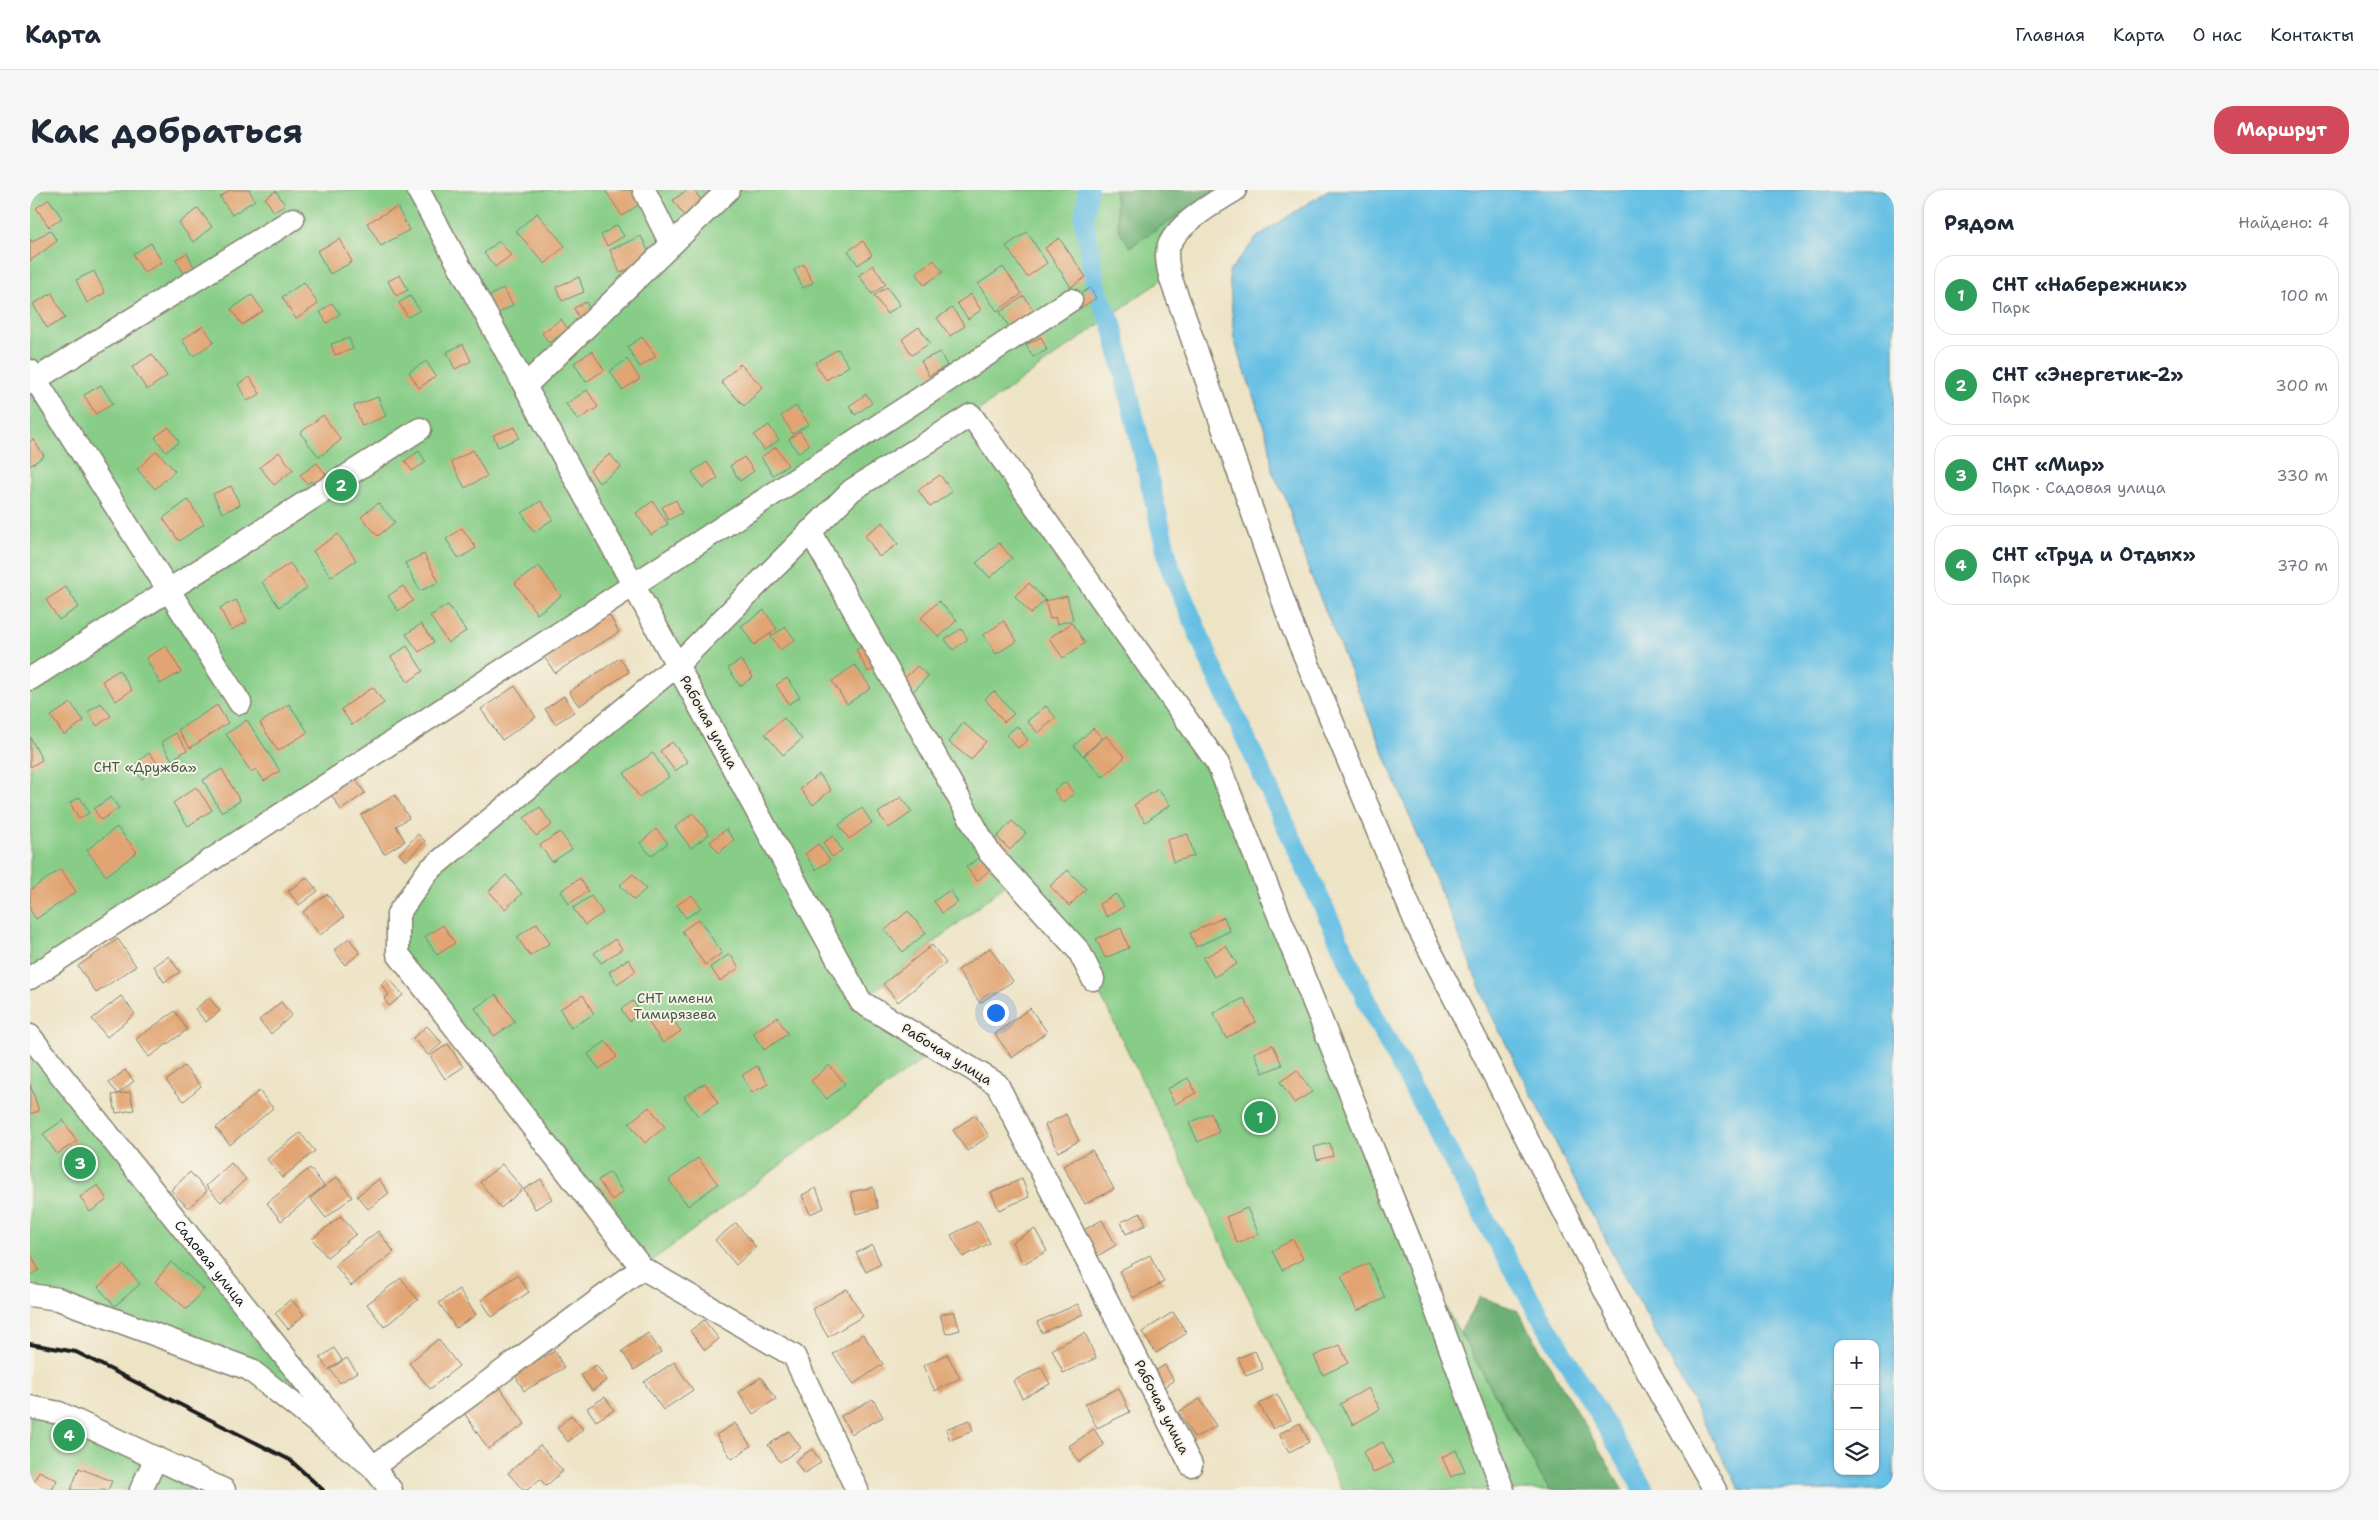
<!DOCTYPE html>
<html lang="ru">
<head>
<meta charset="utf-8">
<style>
	:root { --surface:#fff; --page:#f6f6f7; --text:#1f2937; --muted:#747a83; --line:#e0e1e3; --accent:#d1495b }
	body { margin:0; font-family:"Shantell Sans",sans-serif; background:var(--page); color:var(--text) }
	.controls { position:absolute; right:15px; bottom:15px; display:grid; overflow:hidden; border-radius:10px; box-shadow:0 1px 4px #0004 }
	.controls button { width:45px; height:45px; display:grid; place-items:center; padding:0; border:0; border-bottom:1px solid var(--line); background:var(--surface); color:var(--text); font:25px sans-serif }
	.you { position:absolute; left:965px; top:822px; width:18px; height:18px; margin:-12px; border:4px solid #fff; border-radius:50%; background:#1a73e8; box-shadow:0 0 0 8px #1a73e833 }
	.badge { display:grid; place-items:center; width:32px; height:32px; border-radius:50%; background:var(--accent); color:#fff; font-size:16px; font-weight:700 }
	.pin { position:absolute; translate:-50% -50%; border:2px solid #fff; box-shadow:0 1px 5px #0006 }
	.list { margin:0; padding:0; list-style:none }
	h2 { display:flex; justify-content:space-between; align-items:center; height:65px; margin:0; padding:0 20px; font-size:21px }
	h2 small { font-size:16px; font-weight:400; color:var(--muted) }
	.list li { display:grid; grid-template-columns:32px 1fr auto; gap:15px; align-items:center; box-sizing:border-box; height:80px; margin:0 10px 10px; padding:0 10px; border:1px solid var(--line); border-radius:20px }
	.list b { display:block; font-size:19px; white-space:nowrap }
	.list p { margin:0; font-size:16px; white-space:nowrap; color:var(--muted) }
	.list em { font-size:16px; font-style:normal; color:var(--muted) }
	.icon { flex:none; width:28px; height:28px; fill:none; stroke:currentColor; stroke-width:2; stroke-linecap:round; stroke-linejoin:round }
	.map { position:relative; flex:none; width:1864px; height:1300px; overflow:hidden; border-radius:20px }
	header { display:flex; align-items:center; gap:30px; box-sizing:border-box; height:70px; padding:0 25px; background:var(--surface); border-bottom:1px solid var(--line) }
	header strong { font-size:24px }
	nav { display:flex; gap:28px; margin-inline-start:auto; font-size:18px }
	.intro { display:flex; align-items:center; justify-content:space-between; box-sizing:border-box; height:120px; padding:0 30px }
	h1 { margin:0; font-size:35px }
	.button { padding:12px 22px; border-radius:20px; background:var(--accent); color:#fff; font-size:18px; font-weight:700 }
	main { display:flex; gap:30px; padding:0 30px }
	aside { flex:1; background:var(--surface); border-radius:20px; box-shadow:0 1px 4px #0004 }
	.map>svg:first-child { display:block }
	.green { fill:#87cd87; stroke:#527452 }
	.forest { fill:#6db074; stroke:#446648 }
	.water { fill:#66c0e4; stroke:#416e80; fill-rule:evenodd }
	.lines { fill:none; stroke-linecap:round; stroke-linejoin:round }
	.canal { stroke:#66c0e4; stroke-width:20 }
	.building { fill:#e1a472 }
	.minor-casing { stroke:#848070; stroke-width:25 }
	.minor { stroke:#fff; stroke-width:22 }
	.rail { stroke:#1c1c1c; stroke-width:4 }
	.labels { text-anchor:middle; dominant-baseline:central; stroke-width:4; stroke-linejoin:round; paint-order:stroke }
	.street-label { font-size:14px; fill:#1c1c1c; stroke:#f7f3e8 }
	.park-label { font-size:14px; fill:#415a41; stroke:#f7f3e8 }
</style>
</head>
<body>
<header>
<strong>Карта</strong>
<nav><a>Главная</a><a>Карта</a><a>О нас</a><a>Контакты</a></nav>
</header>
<div class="intro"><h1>Как добраться</h1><a class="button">Маршрут</a></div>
<main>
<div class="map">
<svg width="1864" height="1300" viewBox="0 0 1864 1300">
	<rect width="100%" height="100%" fill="#f7f3e8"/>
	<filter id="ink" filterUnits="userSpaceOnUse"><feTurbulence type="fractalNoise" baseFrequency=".02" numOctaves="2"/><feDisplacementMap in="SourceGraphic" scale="10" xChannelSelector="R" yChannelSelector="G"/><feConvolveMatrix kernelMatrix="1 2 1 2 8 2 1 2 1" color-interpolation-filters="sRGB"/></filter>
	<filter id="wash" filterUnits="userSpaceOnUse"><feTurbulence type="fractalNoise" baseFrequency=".0096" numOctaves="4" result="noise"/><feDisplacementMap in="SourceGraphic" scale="20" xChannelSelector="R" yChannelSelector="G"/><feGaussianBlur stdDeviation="1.12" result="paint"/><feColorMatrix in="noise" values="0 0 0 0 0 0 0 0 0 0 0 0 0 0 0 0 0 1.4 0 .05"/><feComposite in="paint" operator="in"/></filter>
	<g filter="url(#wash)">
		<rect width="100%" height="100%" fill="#ede3c5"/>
		<!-- green -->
		<path class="green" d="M0,0H1207L1131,48L1141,83L941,226L1188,574L1385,1064L1519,1300H1312L1049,761L984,688L831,812L908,858L612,1078L368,764V724L398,681L647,475L604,395L0,788Z
			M0,846L343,1277L219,1179L0,1105Z
			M0,1217L194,1300H0Z"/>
		<!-- forest -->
		<path class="forest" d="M1084,0H1186L1100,57L1089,40Z
			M1450,1107L1487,1120L1593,1300H1519L1430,1142Z"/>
		<!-- water -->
		<path class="water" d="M1298,0H1864V1300H1710L1555,1011L1460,822L1277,376L1256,309L1242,281L1239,252L1204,149L1199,82L1227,47ZM1808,1154H1845V1281H1808Z"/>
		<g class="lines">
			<!-- canal -->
			<path class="canal" d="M1058,0L1054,29L1066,98L1082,134L1140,377L1183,478L1344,826L1476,1068L1614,1300"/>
		</g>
		<g id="blocks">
			<!-- building -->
			<path class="building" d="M200,0H219L225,10L202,25L190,7Z
				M575,0H608L615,10L592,26Z
				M657,0H664L674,14L655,27L643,10Z
				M246,1L255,15L244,22L235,8Z
				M19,9L32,28L19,37L6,18Z
				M367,17L379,40L351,56L337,33Z
				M168,18L182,37L163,52L149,33Z
				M507,23L535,56L515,74L486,41Z
				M587,35L594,46L577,56L571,45Z
				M20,40L27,51L0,71V49L2,52Z
				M997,42L1017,73L997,87L976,56Z
				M611,46L622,68L590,83L580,60Z
				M1029,48L1056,87L1041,97L1015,58Z
				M310,49L322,72L300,84L287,61Z
				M469,51L481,65L465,77L454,63Z
				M833,51L842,65L828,75L818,61Z
				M121,53L132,72L114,83L103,64Z
				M157,63L165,79L154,84L146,69Z
				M904,70L913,82L894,95L886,82Z
				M773,74L783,93L773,98L764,80Z
				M843,75L856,94L842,104L829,85Z
				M973,77L992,104L967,121L948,94Z
				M64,81L75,103L57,113L46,90Z
				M370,85L378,100L366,106L358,91Z
				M549,87L554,102L532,111L526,97Z
				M274,92L288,114L266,129L252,107Z
				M857,97L870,115L857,124L844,105Z
				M473,98L483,115L467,124L457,108Z
				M1060,98L1066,108L1048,120L1041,110Z
				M22,103L35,128L17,138L3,114Z
				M941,104L951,120L938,129L927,113Z
				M222,105L233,121L212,135L201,119Z
				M380,106L390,120L378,127L369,113Z
				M994,106L1007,125L982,142L970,122Z
				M556,112L562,124L550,130L544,118Z
				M302,113L310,124L297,133L290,122Z
				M922,118L935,136L920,146L907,128Z
				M531,129L538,139L519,153L512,143Z
				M173,136L184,152L163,166L152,150Z
				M889,137L900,153L882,165L872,149Z
				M612,147L626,166L610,177L597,157Z
				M1011,147L1017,160L1003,167L996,155Z
				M319,148L323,159L305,165L301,154Z
				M433,154L441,171L425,179L417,162Z
				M808,159L819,176L796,190L785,173Z
				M562,161L574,180L556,192L544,173Z
				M910,162L917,176L899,186L891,171Z
				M122,164L137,186L117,200L102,177Z
				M597,169L610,189L592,200L580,181Z
				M396,171L406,186L389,198L379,182Z
				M710,174L733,197L714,216L691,192Z
				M220,187L230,204L217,211L208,194Z
				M71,195L83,214L66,224L54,205Z
				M557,200L568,217L548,230L536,214Z
				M836,204L842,213L825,225L819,216Z
				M348,207L356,226L332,236L324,216Z
				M766,216L779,234L763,244L751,226Z
				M293,225L311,250L289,267L270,243Z
				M739,235L749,250L734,260L724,245Z
				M139,237L149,252L136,262L125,247Z
				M485,237L489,248L468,257L463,245Z
				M770,241L779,255L768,263L759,249Z
				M3,249L14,266L0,276V251Z
				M746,257L758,275L743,285L731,267Z
				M443,260L457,286L435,298L421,272Z
				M127,261L145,281L125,299L107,279Z
				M389,261L396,272L382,281L375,271Z
				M249,262L263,280L244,295L230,277Z
				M580,264L591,277L569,293L560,280Z
				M714,267L724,281L710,291L700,276Z
				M677,272L688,288L673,298L662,282Z
				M287,273L298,287L286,296L281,291L277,294L270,285Z
				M910,285L922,302L900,317L888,300Z
				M201,296L210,315L192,323L183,304Z
				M158,310L174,334L149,351L133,328Z
				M646,310L652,323L638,330L632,317Z
				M511,311L523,329L504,342L492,323Z
				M623,311L638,334L621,345L606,323Z
				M348,313L365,332L348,346L331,327Z
				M853,332L868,354L849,367L835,345Z
				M432,338L446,358L429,369L416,349Z
				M308,344L326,370L301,387L283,361Z
				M969,353L982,368L960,388L946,373Z
				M394,364L409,392L390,401L375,373Z
				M260,373L277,398L249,417L232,392Z
				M509,376L531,406L507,424L485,393Z
				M999,393L1015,410L1001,424L985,406Z
				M373,396L383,411L368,421L358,406Z
				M36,397L49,417L29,430L16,410Z
				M1037,406L1043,430L1027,434L1025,427L1020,429L1015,411Z
				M206,410L217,432L201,440L190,418Z
				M909,411L927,430L909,447L891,428Z
				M418,415L436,441L418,453L400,426Z
				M734,420L747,439L724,455L711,436Z
				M578,423L589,442L525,483L513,465Z
				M974,431L987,451L966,464L953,445Z
				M1042,433L1055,453L1033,468L1019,448Z
				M391,434L404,452L389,462L376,444Z
				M756,437L765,450L750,460L741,446Z
				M931,439L938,449L923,460L915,449Z
				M837,453L850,476L838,482L826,460Z
				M136,456L151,482L130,494L116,468Z
				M377,456L393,481L378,492L361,467Z
				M590,468L599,482L549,516L539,502Z
				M711,470L723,487L710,496L698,478Z
				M825,475L841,498L817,514L802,491Z
				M887,476L898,486L882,503L871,492Z
				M89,480L102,500L86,511L72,491Z
				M757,488L770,507L759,514L746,495Z
				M485,496L506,527L472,550L451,519Z
				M343,497L354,513L322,535L311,519Z
				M964,501L984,524L974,532L955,509Z
				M534,506L544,522L525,534L515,519Z
				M41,513L54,531L34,545L21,526Z
				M71,513L81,526L67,536L58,522Z
				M259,514L278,542L248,561L230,533Z
				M187,515L198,533L160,558L148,540Z
				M1016,516L1026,528L1008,543L997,531Z
				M754,528L772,549L753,565L735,544Z
				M217,530L250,581L234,591L226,579L221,582L196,544Z
				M933,533L956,551L941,570L919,552Z
				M987,536L998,550L988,558L976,545Z
				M1063,538L1072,548L1053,566L1044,556Z
				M146,543L157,560L142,570L131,552Z
				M1076,546L1095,567L1073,587L1054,566Z
				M0,547L12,570L0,577Z
				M642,552L658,572L645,581L630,561Z
				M119,563L129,575L112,589L102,577Z
				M623,563L639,587L609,607L594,583Z
				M192,579L210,611L191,622L173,590Z
				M322,584L335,603L311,620L298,600Z
				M789,584L801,600L783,615L770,599Z
				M1036,592L1044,604L1032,612L1024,600Z
				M166,597L182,620L158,636L143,613Z
				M1128,599L1140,615L1115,632L1104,615Z
				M365,605L379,628L366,636L375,651L354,664L331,625Z
				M50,607L59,623L49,629L40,613Z
				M81,607L89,618L71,630L64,619Z
				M871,607L882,622L859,638L848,623Z
				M510,617L522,635L506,646L494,628Z
				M832,618L842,633L819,649L809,635Z
				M663,623L679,644L661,658L645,637Z
				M982,631L996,643L980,660L967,647Z
				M87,637L107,662L76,686L57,660Z
				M626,639L638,653L621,666L610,653Z
				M696,639L704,650L689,663L680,652Z
				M530,642L542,659L522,672L510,655Z
				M388,644L395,651L376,671L369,664Z
				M1158,644L1164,666L1143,672L1137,650Z
				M803,646L812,660L802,667L793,653Z
				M788,654L800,670L786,680L775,664Z
				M952,665L962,678L947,691L936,677Z
				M31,679L46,702L6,729L0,720V700Z
				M1038,680L1056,699L1039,716L1020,696Z
				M603,684L616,699L604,710L590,695Z
				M476,685L492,704L475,719L459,701Z
				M277,688L288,701L269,715L258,701Z
				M550,688L558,701L539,714L531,701Z
				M920,700L928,712L912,723L904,711Z
				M297,704L314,727L290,745L273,722Z
				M1086,704L1094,716L1077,727L1069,714Z
				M662,705L671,718L656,728L647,715Z
				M561,706L573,723L555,735L543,718Z
				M878,721L896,743L873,762L855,740Z
				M1194,727L1200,741L1166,757L1160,743Z
				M669,729L692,763L675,775L652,741Z
				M507,733L520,753L500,766L487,747Z
				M413,735L425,753L407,765L395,747Z
				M1091,738L1099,758L1075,768L1066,749Z
				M319,748L330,763L315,775L304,760Z
				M88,749L106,776L66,803L48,776Z
				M585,749L592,759L571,773L564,763Z
				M902,755L916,773L868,812L853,794Z
				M1196,756L1207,774L1184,787L1173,768Z
				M960,758L983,791L950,813L928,780Z
				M700,764L709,778L690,791L680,777Z
				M139,766L150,782L134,792L124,776Z
				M598,769L606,781L587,794L579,782Z
				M359,788L373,805L359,816L354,809L359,805L351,794Z
				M466,804L485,832L464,846L445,818Z
				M553,805L564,824L541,838L530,819Z
				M91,806L105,824L77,847L62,829Z
				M179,808L190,821L176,832L165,819Z
				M1214,808L1226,832L1196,848L1183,823Z
				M603,811L611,823L599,831L591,819Z
				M251,812L262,825L241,844L229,830Z
				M1000,818L1017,842L982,868L965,844Z
				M145,821L157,840L119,867L106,849Z
				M637,821L651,841L633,853L619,833Z
				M747,827L758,844L734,860L723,843Z
				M397,836L412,853L398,865L383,848Z
				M576,851L587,867L569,879L558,864Z
				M418,854L433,877L415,889L400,866Z
				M1243,855L1252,875L1233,883L1224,863Z
				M799,875L815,894L797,909L781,891Z
				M154,876L171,896L154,911L136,891Z
				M727,876L738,894L722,903L712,885Z
				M95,880L104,891L88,904L79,893Z
				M1267,880L1282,902L1264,913L1250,892Z
				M1158,888L1166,903L1145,914L1137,899Z
				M675,893L688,913L668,926L654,907Z
				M0,894L9,921L0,924Z
				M229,901L243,918L200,955L186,938Z
				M100,902L104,920L86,923L82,905Z
				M619,917L635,937L615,953L599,933Z
				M1181,923L1189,942L1168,952L1159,933Z
				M1036,924L1049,951L1028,962L1015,935Z
				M945,925L959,946L937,961L923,940Z
				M33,930L47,951L27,964L13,944Z
				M270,943L285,961L252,988L237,969Z
				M1300,953L1303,966L1287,970L1284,957Z
				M1062,960L1084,999L1055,1014L1033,976Z
				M668,968L688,994L658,1016L639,990Z
				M201,973L216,989L191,1012L176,996Z
				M472,974L493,999L471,1018L450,992Z
				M280,978L294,996L251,1031L237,1013Z
				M160,982L177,1001L158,1018L141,1000Z
				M580,982L593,1002L582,1010L568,990Z
				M307,987L322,1007L296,1028L280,1008Z
				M349,989L359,1003L338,1019L327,1006Z
				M511,989L522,1009L505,1019L494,999Z
				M992,989L999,1007L969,1020L961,1002Z
				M68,995L77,1010L60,1022L50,1007Z
				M843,997L848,1018L826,1024L821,1002Z
				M786,998L794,1018L780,1024L772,1005Z
				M1217,1018L1229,1044L1207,1053L1196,1027Z
				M1111,1023L1116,1035L1096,1044L1091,1032Z
				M311,1026L326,1044L297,1067L282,1049Z
				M1072,1030L1086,1055L1066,1067L1052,1041Z
				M948,1031L960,1053L933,1067L921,1045Z
				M706,1033L726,1057L706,1075L685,1050Z
				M1005,1039L1017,1061L993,1074L982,1052Z
				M348,1041L364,1062L321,1096L305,1075Z
				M1263,1049L1273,1069L1252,1080L1242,1061Z
				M842,1055L851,1074L836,1082L826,1063Z
				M0,1062L9,1080L0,1085Z
				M1120,1065L1134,1092L1103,1108L1089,1081Z
				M141,1072L174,1099L157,1119L125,1092Z
				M1339,1073L1355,1108L1327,1121L1311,1086Z
				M94,1075L110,1094L85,1116L68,1097Z
				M487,1085L499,1102L462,1127L451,1110Z
				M371,1088L388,1110L354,1137L337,1114Z
				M429,1099L446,1125L426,1138L409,1113Z
				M817,1099L833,1126L798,1147L782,1119Z
				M261,1109L274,1125L258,1139L245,1123Z
				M1048,1114L1053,1124L1012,1143L1007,1132Z
				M924,1121L930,1140L916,1144L910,1125Z
				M1143,1122L1157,1143L1126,1163L1112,1142Z
				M674,1130L689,1149L675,1160L660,1141Z
				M618,1143L631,1162L604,1180L592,1161Z
				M1055,1143L1066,1168L1033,1183L1022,1159Z
				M833,1144L853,1174L824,1194L803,1164Z
				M408,1149L429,1176L400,1199L379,1173Z
				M1310,1155L1318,1173L1293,1185L1284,1166Z
				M304,1158L312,1170L298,1180L290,1168Z
				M525,1161L534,1178L494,1201L484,1183Z
				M1225,1161L1233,1179L1216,1186L1208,1168Z
				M917,1164L930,1188L905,1201L893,1176Z
				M317,1168L327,1182L310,1193L300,1179Z
				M644,1172L663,1200L633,1220L614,1192Z
				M566,1175L577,1190L562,1201L551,1185Z
				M1135,1175L1144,1191L1129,1200L1120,1184Z
				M1011,1177L1020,1194L992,1208L983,1191Z
				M731,1187L746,1209L723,1224L709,1202Z
				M467,1193L495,1234L458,1259L431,1218Z
				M1089,1198L1100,1222L1067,1238L1055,1214Z
				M1338,1198L1350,1219L1323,1235L1310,1214Z
				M1247,1204L1261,1230L1243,1239L1229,1214Z
				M575,1207L584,1220L566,1231L557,1218Z
				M843,1209L853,1227L821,1244L811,1226Z
				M1170,1209L1186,1236L1164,1248L1149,1222Z
				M541,1225L553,1239L538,1252L527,1238Z
				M939,1230L943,1241L920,1250L916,1239Z
				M705,1233L721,1256L702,1269L686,1245Z
				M1270,1233L1279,1252L1259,1262L1249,1244Z
				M1064,1239L1074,1255L1049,1272L1039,1256Z
				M759,1241L771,1258L750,1272L738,1255Z
				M1353,1252L1363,1273L1343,1283L1333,1262Z
				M510,1255L533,1281L516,1296L510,1289L497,1300H493L478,1283Z
				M782,1259L791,1272L774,1284L765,1271Z
				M1426,1260L1435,1281L1421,1287L1412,1267Z
				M49,1278L82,1291L78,1300H41Z
				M9,1281L27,1290L22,1300H0Z"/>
		</g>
	</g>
	<g filter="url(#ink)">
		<use href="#blocks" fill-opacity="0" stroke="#848070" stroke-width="1"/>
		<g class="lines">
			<!-- minor casing -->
			<g class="minor-casing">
				<g id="minor">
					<path d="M388,0L647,475L398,681L368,724V764L612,1078L764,1166L827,1300"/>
					<path d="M614,0L641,54"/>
					<path d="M1205,0C1185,12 1137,39 1137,65C1137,86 1149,109 1155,128L1261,433L1387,735L1607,1163L1685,1300"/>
					<path d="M0,181L210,513"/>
					<path d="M0,193L263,29"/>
					<path d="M495,196L698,0"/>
					<path d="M780,341L959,662L1049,761L1063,789"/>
					<path d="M0,489L390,239"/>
					<path d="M0,788L1041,110"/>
					<path id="s1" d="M0,846L361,1300"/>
					<path d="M0,1105L28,1109L219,1179L343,1277L612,1078"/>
					<path d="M0,1217L29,1223L194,1300"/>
					<path d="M1161,1275L967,894L831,812L647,475L822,300L941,225L1188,574L1385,1064L1473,1300"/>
					<path d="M111,1300L126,1268"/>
				</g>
			</g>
			<!-- minor -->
			<use href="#minor" class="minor"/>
			<!-- rail -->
			<path class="rail" d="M0,1154L46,1162L260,1270L293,1300"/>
		</g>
	</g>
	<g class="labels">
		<!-- street labels -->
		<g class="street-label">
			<text transform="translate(679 532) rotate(61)">Рабочая улица</text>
			<text transform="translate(917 864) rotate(32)">Рабочая улица</text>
			<text stroke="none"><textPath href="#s1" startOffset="290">Садовая улица</textPath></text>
			<text transform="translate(1132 1217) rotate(63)">Рабочая улица</text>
		</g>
		<!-- park labels -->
		<g class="park-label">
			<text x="115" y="577">СНТ «Дружба»</text>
			<text x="645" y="808">СНТ имени<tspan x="645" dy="16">Тимирязева</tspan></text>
		</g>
	</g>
</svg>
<div class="controls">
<button>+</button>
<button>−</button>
<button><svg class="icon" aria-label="layers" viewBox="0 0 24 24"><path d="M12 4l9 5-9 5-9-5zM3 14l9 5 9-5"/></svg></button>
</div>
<div class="you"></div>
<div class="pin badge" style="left:1230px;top:927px;background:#2e9e5b">1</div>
<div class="pin badge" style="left:311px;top:295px;background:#2e9e5b">2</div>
<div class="pin badge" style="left:50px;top:973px;background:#2e9e5b">3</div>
<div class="pin badge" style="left:39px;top:1245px;background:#2e9e5b">4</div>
</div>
<aside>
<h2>Рядом<small>Найдено: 4</small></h2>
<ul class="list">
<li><span class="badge" style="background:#2e9e5b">1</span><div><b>СНТ «Набережник»</b><p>Парк</p></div><em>100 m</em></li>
<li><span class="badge" style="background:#2e9e5b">2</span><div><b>СНТ «Энергетик-2»</b><p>Парк</p></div><em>300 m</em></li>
<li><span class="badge" style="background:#2e9e5b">3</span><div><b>СНТ «Мир»</b><p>Парк · Садовая улица</p></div><em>330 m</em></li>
<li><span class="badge" style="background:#2e9e5b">4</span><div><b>СНТ «Труд и Отдых»</b><p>Парк</p></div><em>370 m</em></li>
</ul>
</aside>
</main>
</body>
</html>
